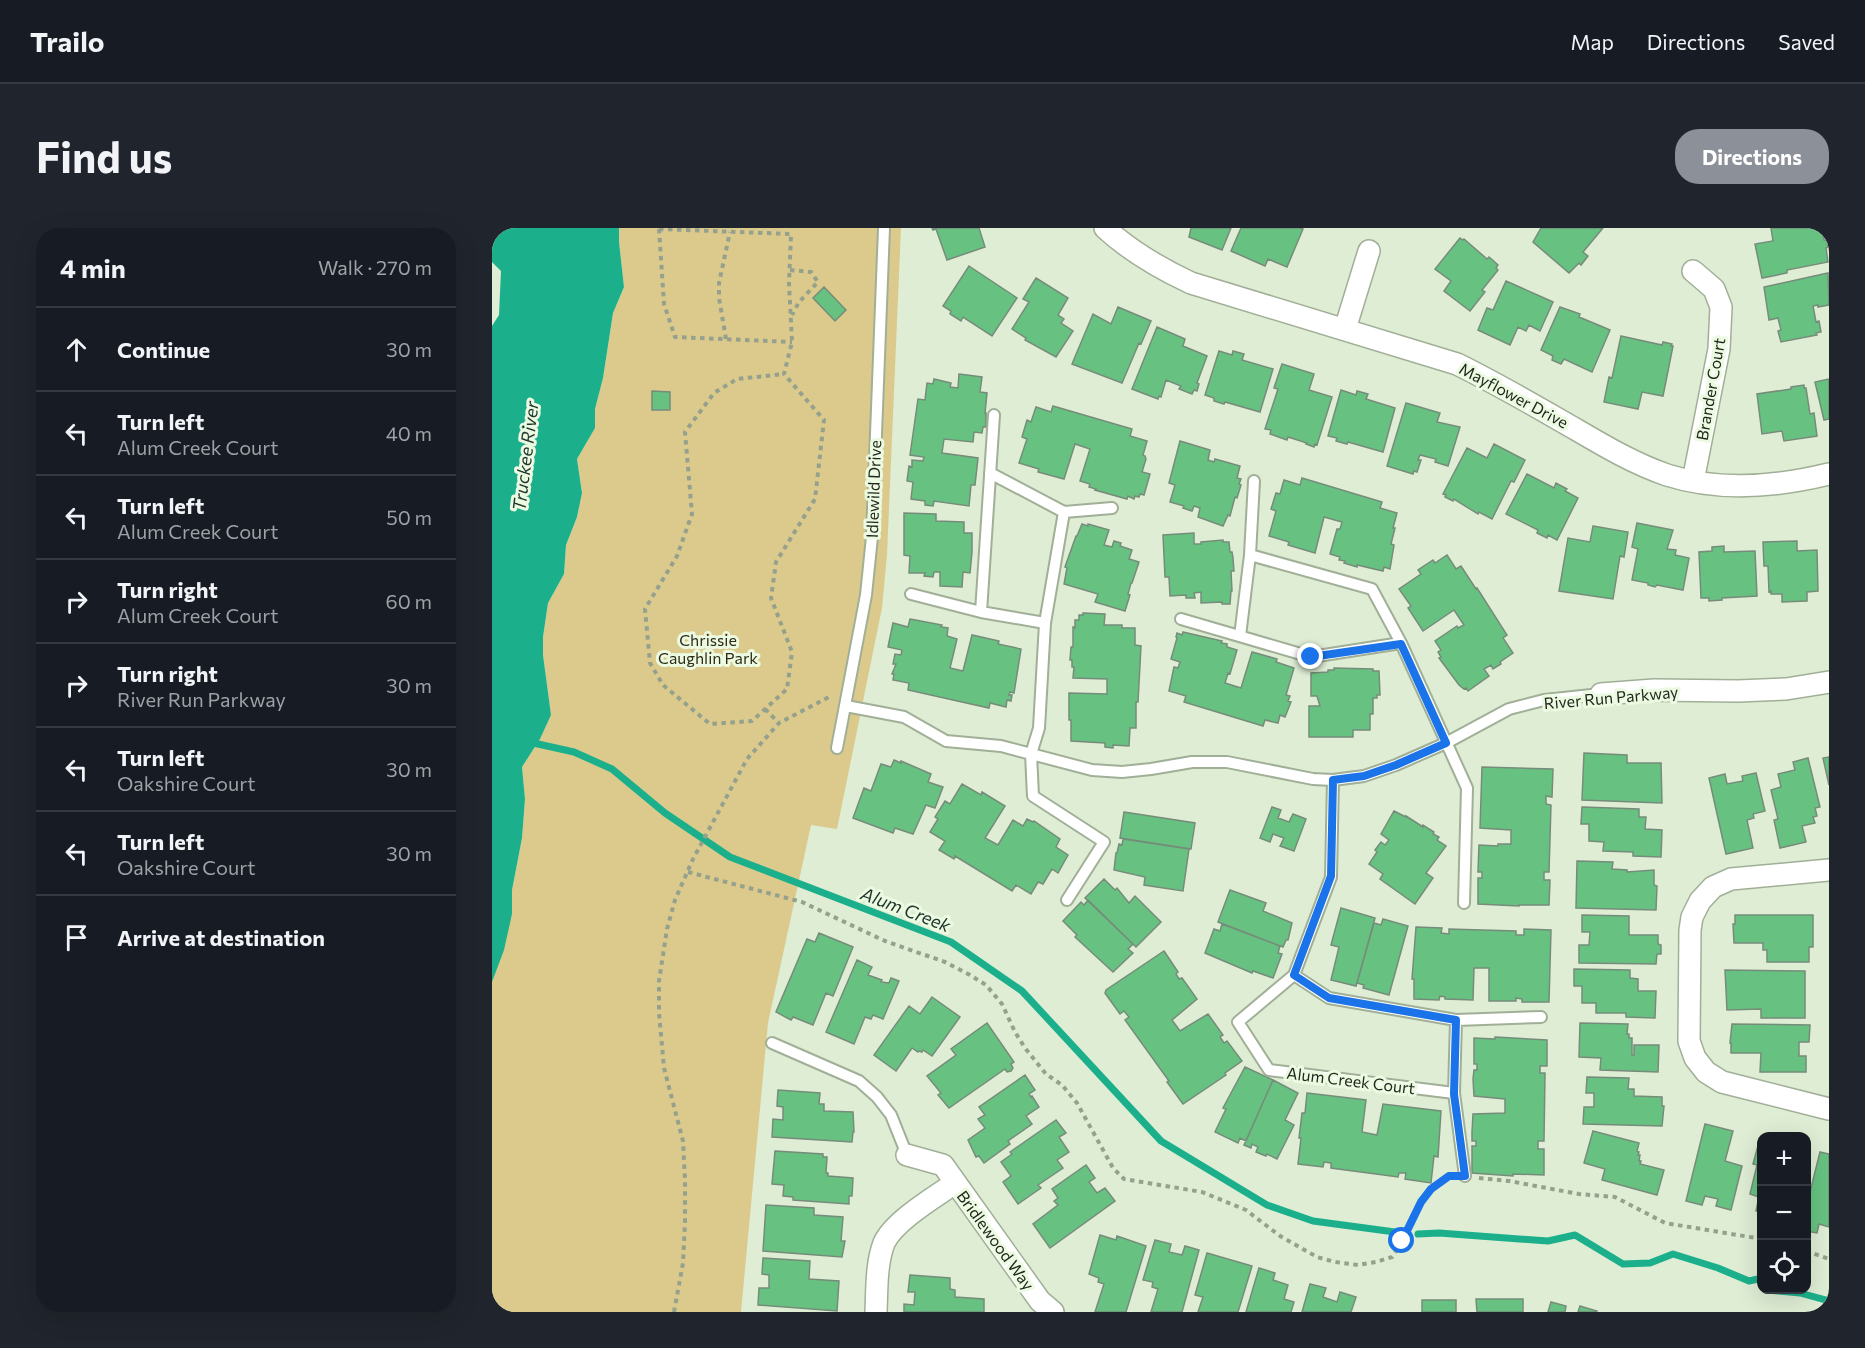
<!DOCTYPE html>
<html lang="en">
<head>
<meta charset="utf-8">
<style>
	:root { --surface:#171b24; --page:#20242c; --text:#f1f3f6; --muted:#9ea1a6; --line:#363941; --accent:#8c9099 }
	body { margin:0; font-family:Commissioner,sans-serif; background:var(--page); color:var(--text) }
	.controls { position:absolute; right:18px; bottom:18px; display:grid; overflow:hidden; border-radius:12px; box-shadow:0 6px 24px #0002 }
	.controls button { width:54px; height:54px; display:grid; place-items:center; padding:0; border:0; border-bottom:2px solid var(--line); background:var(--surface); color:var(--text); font:30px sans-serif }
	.stop { position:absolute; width:18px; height:18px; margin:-14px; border:4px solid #1a73e8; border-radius:50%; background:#fff }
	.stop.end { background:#1a73e8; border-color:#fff; box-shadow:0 2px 6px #0008 }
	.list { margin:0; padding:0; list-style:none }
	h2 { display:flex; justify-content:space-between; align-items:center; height:78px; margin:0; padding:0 24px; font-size:26px }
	h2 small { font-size:20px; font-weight:400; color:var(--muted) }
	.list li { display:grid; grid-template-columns:39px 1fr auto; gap:18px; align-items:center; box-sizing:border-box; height:84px; padding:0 24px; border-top:2px solid var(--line) }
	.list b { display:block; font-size:22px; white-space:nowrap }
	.list p { margin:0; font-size:20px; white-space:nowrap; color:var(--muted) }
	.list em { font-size:20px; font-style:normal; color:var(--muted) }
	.icon { flex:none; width:33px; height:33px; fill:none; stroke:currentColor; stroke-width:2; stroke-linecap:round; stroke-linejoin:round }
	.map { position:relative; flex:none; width:1337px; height:1084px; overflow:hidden; border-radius:24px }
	header { display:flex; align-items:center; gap:36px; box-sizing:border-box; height:84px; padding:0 30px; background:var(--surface); border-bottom:2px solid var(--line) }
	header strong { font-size:28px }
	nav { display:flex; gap:33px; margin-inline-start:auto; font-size:21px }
	.intro { display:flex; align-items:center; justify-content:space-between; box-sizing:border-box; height:144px; padding:0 36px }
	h1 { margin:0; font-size:42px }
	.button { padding:15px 27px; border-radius:24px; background:var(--accent); color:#fff; font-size:21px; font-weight:700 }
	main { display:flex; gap:36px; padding:0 36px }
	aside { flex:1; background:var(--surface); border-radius:24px; box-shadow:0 6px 24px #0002 }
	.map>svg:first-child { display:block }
	.green { fill:#dbca8c }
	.water { fill:#1bb08b }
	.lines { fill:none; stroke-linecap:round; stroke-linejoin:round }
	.stream { stroke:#1bb08b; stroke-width:7 }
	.building { fill:#67c281; stroke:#768c7a; stroke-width:1.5 }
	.lane-casing { stroke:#a1af97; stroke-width:14 }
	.street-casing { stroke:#a1af97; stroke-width:24 }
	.path { stroke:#95a18d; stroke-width:4; stroke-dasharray:4.5 4.5; stroke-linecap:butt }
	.lane { stroke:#fff; stroke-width:10 }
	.street { stroke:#fff; stroke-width:21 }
	.route { stroke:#1a73e8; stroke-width:8 }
	.labels { text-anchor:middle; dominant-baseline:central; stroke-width:6; stroke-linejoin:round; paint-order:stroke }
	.street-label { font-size:16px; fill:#21271d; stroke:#ebfae1 }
	.park-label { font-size:16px; fill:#302b19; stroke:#ebfae1 }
	.water-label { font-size:18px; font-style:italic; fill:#1e342c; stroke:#ebfae1 }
</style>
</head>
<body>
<header>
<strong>Trailo</strong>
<nav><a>Map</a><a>Directions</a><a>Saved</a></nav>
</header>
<div class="intro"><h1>Find us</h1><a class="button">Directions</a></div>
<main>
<aside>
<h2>4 min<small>Walk · 270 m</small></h2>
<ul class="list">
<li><svg class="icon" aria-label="ahead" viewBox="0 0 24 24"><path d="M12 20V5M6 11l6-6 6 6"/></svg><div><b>Continue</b></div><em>30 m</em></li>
<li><svg class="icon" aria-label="left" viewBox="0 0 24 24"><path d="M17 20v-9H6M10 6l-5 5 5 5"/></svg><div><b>Turn left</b><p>Alum Creek Court</p></div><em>40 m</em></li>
<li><svg class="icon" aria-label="left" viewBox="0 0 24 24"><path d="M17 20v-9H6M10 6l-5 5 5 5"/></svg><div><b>Turn left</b><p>Alum Creek Court</p></div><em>50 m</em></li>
<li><svg class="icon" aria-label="right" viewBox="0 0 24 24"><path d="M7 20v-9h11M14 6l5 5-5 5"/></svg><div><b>Turn right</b><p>Alum Creek Court</p></div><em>60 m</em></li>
<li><svg class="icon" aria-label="right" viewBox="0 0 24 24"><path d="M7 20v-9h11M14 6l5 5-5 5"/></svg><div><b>Turn right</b><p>River Run Parkway</p></div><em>30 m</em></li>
<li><svg class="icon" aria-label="left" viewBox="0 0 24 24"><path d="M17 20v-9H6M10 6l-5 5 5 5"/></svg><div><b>Turn left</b><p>Oakshire Court</p></div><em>30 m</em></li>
<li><svg class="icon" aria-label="left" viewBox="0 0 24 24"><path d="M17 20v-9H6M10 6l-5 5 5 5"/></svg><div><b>Turn left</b><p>Oakshire Court</p></div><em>30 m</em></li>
<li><svg class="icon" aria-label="arrive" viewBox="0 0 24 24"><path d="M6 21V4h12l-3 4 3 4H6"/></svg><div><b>Arrive at destination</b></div></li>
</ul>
</aside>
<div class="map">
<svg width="1337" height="1084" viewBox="0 0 1337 1084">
	<rect width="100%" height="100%" fill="#deedd4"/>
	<!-- green -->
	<path class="green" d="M127,0H409L395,327L390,380L345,601L319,597L276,795L249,1084H0V754L20,686V662L30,610L33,571L30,539L48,511L59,487L51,427V409L56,375L72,346L74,317L85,289L90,265L85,231L103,200V181L111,150L121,85L132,59L127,14Z"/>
	<!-- water -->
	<path class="water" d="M0,0H127V14L132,59L121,85L111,150L103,181V200L85,231L90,265L85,289L74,317L72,346L56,375L51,409V427L59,487L48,511L30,539L33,571L30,610L20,662V686L12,722L0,754V98L7,87L9,43L0,34Z"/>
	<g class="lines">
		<!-- stream -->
		<path class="stream" d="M37,514L82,524L120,541L173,585L238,629L459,714L530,763L669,913L775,977L821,993L903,1004
			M926,1006L947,1005L1056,1013L1083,1007L1131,1036L1158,1035L1181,1026L1226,1040L1257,1053L1266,1051L1270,1055
			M1276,1062L1308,1065L1337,1073"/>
	</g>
	<!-- building -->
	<path class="building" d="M440,0H487L493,19L455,32L444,1L441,2Z
		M699,0H739L730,22L697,9Z
		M749,0H808L811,1L795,39L776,31L773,38L739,23Z
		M1049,0H1111L1091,24L1096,28L1089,37L1087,35L1077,45L1041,14Z
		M1279,0H1330L1332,12H1335L1336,19L1334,20L1336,34L1295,42V45L1270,50L1263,16L1281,13Z
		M968,10L971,12L972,11L995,31L997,29L1006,37L1004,40L1006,42L990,62L993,64L978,83L952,63L959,53L943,41Z
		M477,38L525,70L500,108L471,89L469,93L458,86L459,83L451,78Z
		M1336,45L1337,77L1326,79V77L1321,78L1324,94L1327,93L1329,104L1324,105L1325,107L1289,114L1286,103L1289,102L1286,90L1277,92L1272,59Z
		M544,50L576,70L566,87L572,91L569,95L581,103L564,129L533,112L534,110L520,101L537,74L531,71Z
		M1014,53L1061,74L1048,103L1037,97L1034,103L1026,99L1018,117L986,102L995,80L1001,82Z
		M332,59L354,82L343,93L321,70Z
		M626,79L659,93L649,116L647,115L630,155L580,136L601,86L619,96Z
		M1068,79L1088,86L1087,89L1118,102L1100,144L1072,131L1069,136L1060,132L1061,128L1049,122Z
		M665,99L693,111L691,118L715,128L705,155L707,156L705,163L702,162L700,166L687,161L689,158L674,152L669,169L667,168L666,171L640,161Z
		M1129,108L1170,117L1171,114L1180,116L1179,118H1181L1171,168L1150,164L1146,181L1112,174L1117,149L1120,150Z
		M727,123L740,127L741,123L752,126L750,132L781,141L768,184L733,174L732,176L722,173V170L713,167Z
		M790,136L822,146L817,162L840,169L825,217L823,216L822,219L814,216L815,215L796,209L795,212L778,206L779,202L773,201L786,161L782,160Z
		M467,146L490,149L488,164L495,165L493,185H494V199H491L490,205L482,204L481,214L452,211L450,225L486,230L483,257H479L477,278L442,273L441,278L433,277V273L419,271L421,254L415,253L417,238L420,239V232L431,233L432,229L418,227L426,171L433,172L435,155L441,156L442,151L459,155L458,159L466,160Z
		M1337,151V191L1332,192L1323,154Z
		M1312,157V160H1314L1318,186L1322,185L1325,208L1292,213L1290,203L1270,206L1265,166L1299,161V159Z
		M849,162L864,167L865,163L876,166L874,171L903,180L891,224L856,214L855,216L844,213L845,210L836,208Z
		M160,163L178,164V182H160Z
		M914,175L948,185L945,194L968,199L956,238L943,234L944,231L928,227L926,232H929L925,244L922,243L921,246L895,238Z
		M561,178L640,201L638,208L655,213L651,227L653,228L654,231L650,244L658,246L652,267L648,266L647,269L643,268L642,271L636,268L635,271L603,262L604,261L597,259L598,256L588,253L598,221L583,216L572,251L546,244L547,241L527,235L535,211L530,209L535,192L539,194L544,179L559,184Z
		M688,213L718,222L716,232L722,234L723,231L748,238L745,250L749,251L747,256L749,257L745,270L743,269L738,288L736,287L731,298L706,289L708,280L702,278L700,283L691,280L692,278L678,274L683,257L677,255Z
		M1002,216L1033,232L1022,254L1019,253L1000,291L987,284L986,286L962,271L961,273L953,269L954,267L951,266L975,220L995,230Z
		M1035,246L1062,260L1064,255L1075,261L1073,263L1086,270L1065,312L1056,307L1055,310L1045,305L1046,302L1014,286Z
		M810,250L890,274L888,280L905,285L901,300H903L899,316L902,317L898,341L892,339L891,343L865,337V339L852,335L853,333L847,332L848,329L838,326L845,301H848L850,294L832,289L823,325L796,317L797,314L777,308L784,283L779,281L784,265L788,266L792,252L808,257Z
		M412,285L444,286V293L472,294V305H480V324L478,345L471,344L470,359L448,358V344H442L441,349L432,348L433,345H417L418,328L412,327Z
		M1145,295L1181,302L1175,321L1184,322L1183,327L1197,330L1191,362L1165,357L1163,359L1156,357V355L1140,352L1146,321L1140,319Z
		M590,296L596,298V296L617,302L612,317L620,319L622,313L629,315L628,318L640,322L637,331L647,334L640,355H639L636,366L638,367L633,383L603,374L606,366L572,356L575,340L573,339L584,308H585Z
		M1101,298L1136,304L1132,329L1128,328L1121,371L1067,363L1076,310L1098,314Z
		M702,305V316H709V314L731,312V314H737L738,324H740L741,330L742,343H739L740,363H739L738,376H730V374L709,375V364L702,365L703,370H694V367L678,368L677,349H673L671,307Z
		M1305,313V323L1325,322L1326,363L1315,364V373L1290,374V366H1279V363L1277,364L1276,338H1272L1271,314Z
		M1232,318V324L1263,323L1265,368L1230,370V372L1217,373V370H1209L1207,324L1220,323V319Z
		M955,327L964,341L969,338L984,361L985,360L1015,407L1011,410L1021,425L1008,434L1009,436L1001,441L999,437L992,441L997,448L976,463L974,460L972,461L967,457L947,430L949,429L946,424L949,422L943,413L965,398L966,400L972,397L962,382L931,403L916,380L919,378L907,361L929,346L926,342L941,332L943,335Z
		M591,385L613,386L612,397H630V400H643V417L649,418L646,474H644V500H638L637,518L621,517V520L613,519V515L579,513V492H577V465L615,466V451L581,450L582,439H580V432H578L579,419H581V399L583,400V392H587V387H591Z
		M418,391L450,397L449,399L456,400L455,408L465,411L458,440L471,443L480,407L507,413L506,416L529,421L522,465L518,464L517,467H520L519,473L515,472L514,479L498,475L497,480L416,462L417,455L401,452L402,446H400L404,436H401L403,426L409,427L410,422L396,419L401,395L416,399Z
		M691,404L730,413L729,415L735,416V419L745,422L738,446L736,445L733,455L749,460L760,424L785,431L784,434L802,440L794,467L798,468L796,473L799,474L793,489L788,487L786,495L773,492L771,498L692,474L694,468L677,463L682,439L686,440L688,434L679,431L685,410L684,409L685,405L690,407Z
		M842,440L881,441V443H887L888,467H885V470H881V486H878V502H861V509H817V478H828L825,468H819V445L836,444V442H842Z
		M1092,525L1135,527V535H1169L1170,575L1090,572Z
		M1337,529V557L1331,530Z
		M1316,530L1328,579L1323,580L1325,588L1321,589L1323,595L1310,598L1314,614L1288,620L1282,592L1286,591L1279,562L1289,559L1286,546L1303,542L1301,534Z
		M402,532L409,535V533L439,546L436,554L451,559L443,580L434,577L421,606L403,600L401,605L361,590L372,560L379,563L389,536L399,539Z
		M990,539L1061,541L1060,569L1054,568V576L1059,577L1057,644H1052V652H1058L1057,677H1027V678L986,676V650H990V644H986L987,617L1006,618V616H1019V602L988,600Z
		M1264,545L1273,583L1261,586L1262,590L1255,592L1261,620L1234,626L1217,550L1233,546L1235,556L1251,553L1250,548Z
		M470,556L489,567L490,564L513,578L493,610L506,617L521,592L531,598L535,591L541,594L542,593L568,611L564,619L576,627L566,645L560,641L551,656L546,654L539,666L524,657L520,663L463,628L462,631L447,622L453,613L438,604L446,591L443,589L453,573L458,576Z
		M780,579L789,582L786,590L797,594L801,586L814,591L802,623L788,618L792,610L781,606L778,614L768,610Z
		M1090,579L1147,581V589H1154L1153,601L1170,602L1169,629L1141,628V624L1111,623L1112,614L1097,613V596H1089Z
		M902,583L914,589V588L931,599V597L942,604L941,606L947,609L945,612L954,618L934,645L941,650L923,676L888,651L891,646L877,636L885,624L883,622L889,614L893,617L897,612L889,606Z
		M632,584L703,595L699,621L628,610Z
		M631,611L697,621L691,663L652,657L653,649L622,642L624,625H625L627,616L630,617Z
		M1085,633L1121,634L1120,641L1135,642V644L1162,642V657L1165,658L1164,682L1084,680Z
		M612,651L623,662L625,660L637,675L643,668L669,694L644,719L593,670Z
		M738,662L774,675L771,683L800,695L796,712H794L791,719L726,694Z
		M596,672L641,716L636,721L641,725L621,744L583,709L585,707L571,693L589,674L592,677Z
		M849,680L883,690L864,758L839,752L847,719L839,717Z
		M1090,687L1137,688V707H1166V716L1169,717V726H1165L1164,736L1087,735V717H1097L1098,704H1090Z
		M1243,687H1321V719H1317V734H1275V722H1271V715H1242L1241,696H1243Z
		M891,691L916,698L897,767L871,760L872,757L865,755L882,695L889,697Z
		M730,696L788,718L786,725L790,726L781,750L761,743L760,745L713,725L722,701L728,703Z
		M924,699L950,700L949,705L957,706V701L1024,703V707H1032V701L1059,702L1057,774H1030V771L1024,770V773H997V740H982L981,772L953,771V769L948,768L947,772L922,771V751H920Z
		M327,705L361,719L341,768L334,765L321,797L301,789L299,792L284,784L315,711L323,714Z
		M672,723L686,744L684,746L687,751L690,750L705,771L680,792L688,803L716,786L731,807L728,809L732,815L735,813L750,833L733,845L734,847L691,876L675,854L677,853L633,792L637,789L632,783L628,786L613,765L614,762Z
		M365,732L380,739L376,747L390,752L389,754L397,755L399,750L407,753L391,791L381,787L379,791L373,789L362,816L334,804Z
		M1082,741L1138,742V750L1146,751V763H1164L1163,790L1134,789V785H1104V775H1090V758H1082Z
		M1233,742L1313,743V790H1269V781L1235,782Z
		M440,769L468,789L440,828L431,822L430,824L427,823L426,824L420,820L404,843L382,827L417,778L428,786Z
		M495,795L522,834L519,836L521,840L519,843L515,844L513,841L457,880L446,867L449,865L435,848L464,827L459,821Z
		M1088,795L1136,796L1135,806H1137V810H1140V827H1142V817H1167L1166,844L1108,842L1109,830L1087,829Z
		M1240,796L1318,797L1317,814H1307V828H1314V844H1268L1269,825H1239V815H1238Z
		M1003,809L1055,812V838H1048V845H1053L1052,913H1046V921H1052V947L1021,946V948L980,945V918H984V913H980V904L981,886L1013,885V871L982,868L981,851L982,842H985V836H982V810L1003,811Z
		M753,839L781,852L754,913L748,910L746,915L723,904L734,881L731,880Z
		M533,847L543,862L537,866L539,869L540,868L547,879L534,888L540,896L516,913L518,916L492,935L487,928L484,929L476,912L493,900L486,891L493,887L487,879Z
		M1095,849L1137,850L1136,861H1142V868L1170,869V878H1172L1170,898L1091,896L1092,879H1102V865H1094Z
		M781,852L806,865L793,892L802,897L785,931L775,926L774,928L764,924L766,919L760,916L759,920L752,917Z
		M286,862L328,865L327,876H332V883L361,884L362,904H361L360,914L280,909L281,891L291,892V879L285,878Z
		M815,865L874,872L870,904L885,907L891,876L949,883L946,929L942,928L939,955L913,951L914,945H907L906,949L839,940V935L832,934L831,939L806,936L809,910H807L810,885H813Z
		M564,892L574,905L567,909L577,924L565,932L571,940L546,957L549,960L526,976L511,954L519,948L509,934L520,926L518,924Z
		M1213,896L1241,903L1233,933L1250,938L1239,982L1224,978L1226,971L1213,968L1210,977L1194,973Z
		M1101,903L1147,915L1145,923L1147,924L1146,927H1148L1147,933H1149L1148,936L1172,942L1165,967L1110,952L1113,941L1092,935Z
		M1268,910H1270V984L1264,983L1267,969L1258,966L1265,937L1261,936Z
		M283,923L331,926V929H335L334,945H336V948L361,950L360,968H357V976L301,972V969L291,968L292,957L280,956Z
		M1328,924L1337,926V999L1327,996L1325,1005L1314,1003V980Z
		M594,937L603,950L597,954L605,965L613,960L623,973L558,1020L541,996L566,977L562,973L566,970L560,961Z
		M274,977L322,980V987L351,989L349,1013H353L350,1029L271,1023Z
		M608,1007L624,1012L625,1008L654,1018L634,1084H603L612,1056L606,1054L607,1050L597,1046Z
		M663,1012L679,1016L677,1024L690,1027L693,1018L707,1022L690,1084H659L666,1061L660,1059L661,1054L651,1052Z
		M715,1025L760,1038L746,1084H706L711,1069L703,1067Z
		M271,1030L318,1033L317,1051L347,1053L345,1083L266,1077L267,1060H277V1047L270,1046Z
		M767,1040L783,1045L781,1052L796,1057L792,1071L802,1074L799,1084H754Z
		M418,1047L458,1050V1061L463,1062V1069L492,1071V1084H412V1076L422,1077L423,1064H416Z
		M818,1056L834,1060L831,1069L845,1074L848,1064L864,1069L859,1084H810Z
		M984,1071H1031V1084H985Z
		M930,1072H964V1084H930Z
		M1059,1074L1074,1078L1073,1084H1056Z
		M1088,1078L1105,1083L1104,1084H1086Z"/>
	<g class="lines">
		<!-- lane casing -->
		<g class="lane-casing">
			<path id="lane" d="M498,245L572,284L620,280
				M762,253L758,327L880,361L909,415L975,560L972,675
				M419,366L489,384L553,395L547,500L539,526L541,568L612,614L575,672
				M489,384L502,187
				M689,391L819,429L909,415
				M553,395L572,284
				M748,408L758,327
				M354,478L412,489L454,513L509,518L600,542L630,544L659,541L700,534H735L821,551L841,552L872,548L904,537L954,515L1017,481L1052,472L1109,466
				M345,520L374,367L380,309L392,0
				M841,552L839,649L802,747L746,794L777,842L962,865
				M802,747L837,770L964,792L1049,789
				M964,792L962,865L973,948
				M280,815L367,853L385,869L399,887L415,927"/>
		</g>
		<!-- street casing -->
		<g class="street-casing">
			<path id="street" d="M613,0C639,24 667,40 699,55L965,136C1006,156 1045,179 1085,202C1114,219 1143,236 1175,247C1228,264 1284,259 1337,246
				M1201,43L1222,61L1229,79L1227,121L1201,253
				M853,101L877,23
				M1109,466L1162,462L1246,463L1294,461L1337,454
				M1337,642L1239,651L1221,659L1208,673L1200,689L1198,702L1197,813L1203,830L1214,844L1230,854L1337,881
				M415,927L451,937L548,1073L561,1084
				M384,1084C385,1062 384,1036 392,1015C402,993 443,969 463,955"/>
		</g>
		<!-- path -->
		<path class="path" d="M167,1L299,6L297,55L300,114L292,146L332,192L323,271L284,334L279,370L300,424L295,461L260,493L218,496L171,457L158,435L153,381L185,328L200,286L193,204L222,165L245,151L292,146
			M167,1L172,76L183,109L300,114
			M298,42L319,44L326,54L307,74L300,87
			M234,111L227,70V55L238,4
			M273,481L287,495
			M196,644L310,674L393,713L453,734L478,747L494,757L510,776L523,804L533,820L554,846L570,857L585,875L621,940L632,951L710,964L754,982L788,1008L825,1029L843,1034L866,1037L884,1034L900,1029L911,1013L929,974L939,961L956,949
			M987,950L1017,953L1087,966L1123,969L1173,995L1270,1011
			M1314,1023L1337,1031
			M182,1084L191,1035L193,994V952L191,913L172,840L167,785V753L175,701L183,672L201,631L255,531L287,495L337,469"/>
		<!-- lane -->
		<use href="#lane" class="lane"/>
		<!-- street -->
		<use href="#street" class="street"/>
	</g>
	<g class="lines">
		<!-- route -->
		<path class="route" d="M819,429L909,416L954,515L904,537L872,548L841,552L839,648L802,747L837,770L964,792L962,866L973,948H957L939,961L929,974L910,1013"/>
	</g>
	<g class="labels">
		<!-- street labels -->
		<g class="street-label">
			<text transform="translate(1218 161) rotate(-80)">Brander Court</text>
			<text transform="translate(1022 167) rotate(28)">Mayflower Drive</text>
			<text transform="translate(381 261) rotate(-88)">Idlewild Drive</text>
			<text transform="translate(1119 469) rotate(-5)">River Run Parkway</text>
			<text transform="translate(859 852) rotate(7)">Alum Creek Court</text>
			<text transform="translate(504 1012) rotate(54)">Bridlewood Way</text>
		</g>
		<!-- park labels -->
		<g class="park-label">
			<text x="216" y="411">Chrissie<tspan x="216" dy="18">Caughlin Park</tspan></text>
		</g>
		<!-- water labels -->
		<g class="water-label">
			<text transform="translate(33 228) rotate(-83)">Truckee River</text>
			<text transform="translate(414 681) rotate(21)">Alum Creek</text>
		</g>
	</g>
</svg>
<div class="controls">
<button>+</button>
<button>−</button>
<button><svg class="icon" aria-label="locate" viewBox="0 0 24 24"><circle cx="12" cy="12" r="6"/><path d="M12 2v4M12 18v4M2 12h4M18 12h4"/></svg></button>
</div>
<div class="stop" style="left:910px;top:1013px"></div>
<div class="stop end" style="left:819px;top:429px"></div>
</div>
</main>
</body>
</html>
